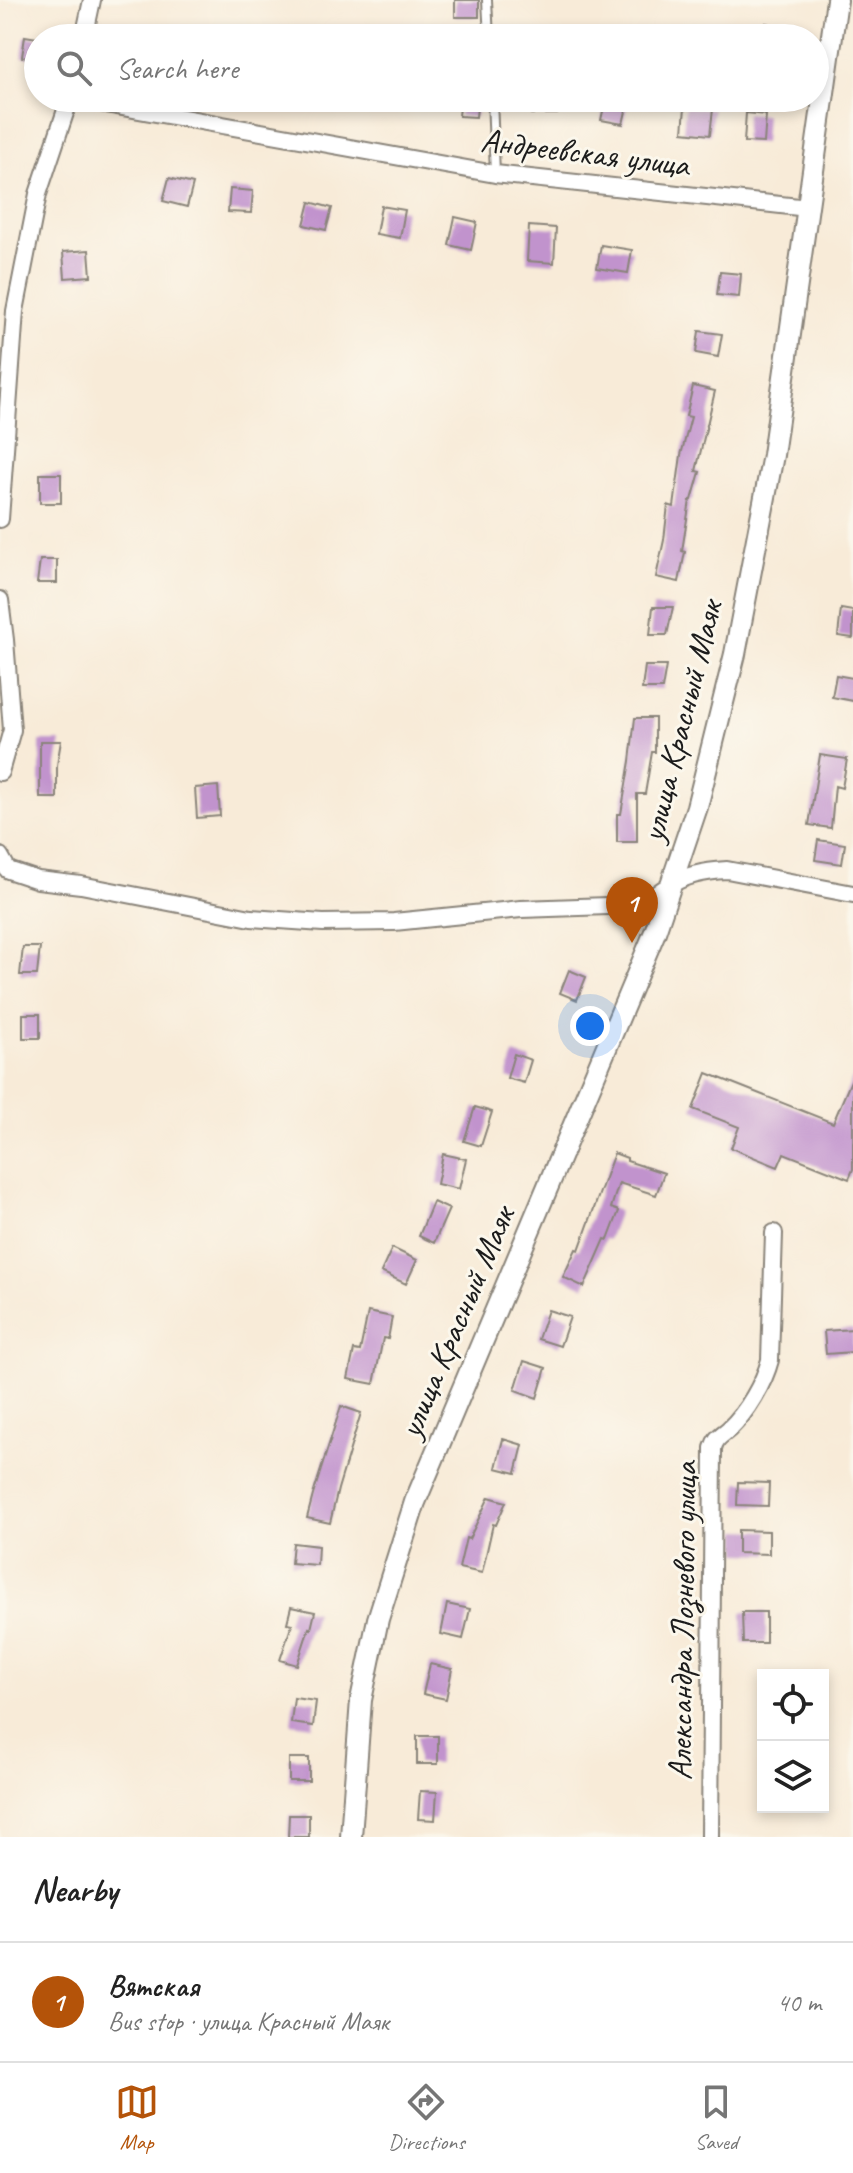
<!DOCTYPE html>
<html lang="en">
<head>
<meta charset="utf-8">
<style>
	:root { --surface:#fff; --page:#f6f6f6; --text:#222; --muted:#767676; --line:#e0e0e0; --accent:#b45309 }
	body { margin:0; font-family:Caveat,sans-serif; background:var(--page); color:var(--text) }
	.controls { position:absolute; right:24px; bottom:24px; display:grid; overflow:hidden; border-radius:0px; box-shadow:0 4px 12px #0003 }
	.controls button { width:72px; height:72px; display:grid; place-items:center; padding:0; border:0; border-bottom:2px solid var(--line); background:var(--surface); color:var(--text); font:40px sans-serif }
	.you { position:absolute; left:590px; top:1026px; width:28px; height:28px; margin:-20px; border:6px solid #fff; border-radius:50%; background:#1a73e8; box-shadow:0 0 0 12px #1a73e833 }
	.badge { display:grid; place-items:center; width:52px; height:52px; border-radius:50%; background:var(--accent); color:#fff; font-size:26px; font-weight:700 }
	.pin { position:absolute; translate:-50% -66px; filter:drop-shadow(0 2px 4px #0008) }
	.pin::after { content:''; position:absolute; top:42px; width:28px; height:24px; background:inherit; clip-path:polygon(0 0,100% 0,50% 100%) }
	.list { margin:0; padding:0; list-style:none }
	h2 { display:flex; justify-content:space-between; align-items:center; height:104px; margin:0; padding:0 32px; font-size:34px }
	h2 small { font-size:26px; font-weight:400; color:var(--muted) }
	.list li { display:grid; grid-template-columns:52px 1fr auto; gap:24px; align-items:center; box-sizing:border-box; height:120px; padding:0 32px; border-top:2px solid var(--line) }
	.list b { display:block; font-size:30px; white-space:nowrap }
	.list p { margin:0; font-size:26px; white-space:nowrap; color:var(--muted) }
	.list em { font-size:26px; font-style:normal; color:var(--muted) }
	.icon { flex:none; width:44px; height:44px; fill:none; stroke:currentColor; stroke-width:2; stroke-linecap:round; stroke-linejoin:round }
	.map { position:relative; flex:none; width:853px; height:1837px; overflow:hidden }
	.search { position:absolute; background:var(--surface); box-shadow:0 4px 12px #0003; left:24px; right:24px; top:24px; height:88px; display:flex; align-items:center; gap:20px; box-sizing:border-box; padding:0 28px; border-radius:44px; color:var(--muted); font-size:30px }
	.sheet { height:224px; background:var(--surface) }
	nav { display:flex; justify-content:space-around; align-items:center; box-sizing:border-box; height:112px; border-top:2px solid var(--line); background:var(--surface); font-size:22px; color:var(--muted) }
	nav a { display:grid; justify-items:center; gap:4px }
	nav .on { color:var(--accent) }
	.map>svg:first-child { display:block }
	.building { fill:#c193cd }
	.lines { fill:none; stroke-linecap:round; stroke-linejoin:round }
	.service-casing { stroke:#8a847a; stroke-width:12 }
	.minor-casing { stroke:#8a847a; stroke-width:20 }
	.tertiary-casing { stroke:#8a847a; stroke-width:24 }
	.service { stroke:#fff; stroke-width:8 }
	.minor { stroke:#fff; stroke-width:16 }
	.tertiary { stroke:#fff; stroke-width:20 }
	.labels { text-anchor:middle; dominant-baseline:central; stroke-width:6; stroke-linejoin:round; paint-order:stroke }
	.street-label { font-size:34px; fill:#1c1c1c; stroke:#fbf7ec }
</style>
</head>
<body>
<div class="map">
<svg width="853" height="1837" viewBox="0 0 853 1837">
	<rect width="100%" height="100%" fill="#fbf7ec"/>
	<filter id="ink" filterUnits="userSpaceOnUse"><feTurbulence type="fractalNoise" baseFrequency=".0125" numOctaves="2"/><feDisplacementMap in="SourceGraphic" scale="16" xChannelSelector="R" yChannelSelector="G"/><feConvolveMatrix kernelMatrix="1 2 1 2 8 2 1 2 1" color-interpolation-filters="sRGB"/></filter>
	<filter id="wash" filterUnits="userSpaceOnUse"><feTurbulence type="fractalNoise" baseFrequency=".006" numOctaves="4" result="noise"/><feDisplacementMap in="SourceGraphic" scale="32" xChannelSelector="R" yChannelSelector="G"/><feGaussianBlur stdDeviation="1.8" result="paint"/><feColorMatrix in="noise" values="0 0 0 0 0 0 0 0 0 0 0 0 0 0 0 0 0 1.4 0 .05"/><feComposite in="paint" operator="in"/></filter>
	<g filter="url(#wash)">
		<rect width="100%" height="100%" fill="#f8ebd8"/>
		<g id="blocks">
			<!-- building -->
			<path class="building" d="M455,0H479V17H455Z
				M766,23L809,33L808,38H763Z
				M25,36L38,38V59L22,57Z
				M461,98H478L476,117L459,116Z
				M532,98H557V114H531Z
				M606,98H629L623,124L601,120Z
				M685,107L713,109L710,135L683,132Z
				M746,113L766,115L764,143L744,142Z
				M169,178L193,184L187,207L163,201Z
				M230,189L253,191L251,213L228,212Z
				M310,202L332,208L326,230L304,225Z
				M381,206L405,210L400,238L376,234Z
				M455,217L477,222L471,250L449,245Z
				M529,226L556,228L554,263L527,261Z
				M601,245L632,250L628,273L597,268Z
				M89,250L91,276L65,278L63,252Z
				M720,272L741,274L739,297L717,295Z
				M699,331L722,334L718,357L696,353Z
				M693,386L715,391L696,471L700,472L692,500H690L682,551L685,552L679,582L656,577L664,540L668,505L674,507L681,455L691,417L686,416Z
				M40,474H61V503H40Z
				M40,560H57V583H37Z
				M653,607H673L667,635H650Z
				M841,609L853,611V638L838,636Z
				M645,666H666L662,689H642Z
				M836,675L853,678V701L832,697Z
				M635,718H655V752H652L645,794H637V842H617V814H621L630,761Z
				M40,741H61L57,765V798H40Z
				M820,755L847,759L842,788L835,786L831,828L809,825Z
				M218,786L220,816L197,818L195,788Z
				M818,840L845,844L842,864L815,860Z
				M23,947H40L37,975H20Z
				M569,970L586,977L577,1000L560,993Z
				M23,1014H40V1038H23Z
				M514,1054L531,1060L524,1083L507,1078Z
				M707,1073L833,1123L853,1076V1169L849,1179L784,1153L778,1167L731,1148L739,1127L693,1109Z
				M475,1107L492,1112L481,1146L464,1141Z
				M614,1153L627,1158V1161L664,1173L656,1195L619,1183L611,1208L619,1211L608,1240L605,1239L584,1287L563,1277L576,1249L579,1250Z
				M443,1154L466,1159L459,1189L437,1184Z
				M433,1202L449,1209L434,1243L419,1236Z
				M392,1248L417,1260L406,1284L381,1272Z
				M548,1310L570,1317L560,1346L538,1339Z
				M368,1312L392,1317L388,1339L383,1338L374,1384L348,1379L354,1350L360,1351Z
				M853,1329V1352L826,1354L824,1331Z
				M524,1361L546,1368L537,1398L515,1390Z
				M341,1406L361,1413L338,1489L330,1523L307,1518L313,1495Z
				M503,1439L523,1445L516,1473L496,1468Z
				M738,1482L769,1483L768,1506L737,1505Z
				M489,1497L506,1502L496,1525L493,1524L482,1573L459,1568L466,1538L469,1539Z
				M738,1530L769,1531V1554L738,1553Z
				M293,1543L318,1546L317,1565L291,1563Z
				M447,1604L470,1609L463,1639L441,1634Z
				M291,1607L315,1612L311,1629L309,1628L297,1665L280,1660L292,1624L287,1623Z
				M742,1612H766V1643H743Z
				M430,1664L452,1669L446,1699L423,1694Z
				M294,1698L316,1701L313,1726L291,1723Z
				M417,1736H438V1764H417Z
				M289,1758H309V1781H289Z
				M420,1791L437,1792L435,1820L418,1819Z
				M289,1815H309V1837H288Z"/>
		</g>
	</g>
	<g filter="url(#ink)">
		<use href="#blocks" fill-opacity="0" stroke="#8a847a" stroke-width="2"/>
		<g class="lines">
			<!-- service casing -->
			<g class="service-casing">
				<path id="service" d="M487,0L489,38
					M492,98L495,174"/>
			</g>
			<!-- minor casing -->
			<g class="minor-casing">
				<path id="minor" d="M84,38L92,0
					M72,98L495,174L808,208
					M0,519L15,311L38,194L70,98
					M0,600L5,640L12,730L0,772
					M0,856L8,870L38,880L81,885L251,918L323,923L394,922L521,909L637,905C651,900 658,892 670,885C687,874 707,871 727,870L853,894
					M710,1837L713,1448C716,1437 721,1436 729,1429C747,1412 764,1383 770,1360L774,1233"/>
			</g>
			<!-- tertiary casing -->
			<g class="tertiary-casing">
				<path id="tertiary" d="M351,1837L361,1700L378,1619L415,1502L655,932L697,807L735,654L773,455L837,0"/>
			</g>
			<!-- service -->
			<use href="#service" class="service"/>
			<!-- minor -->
			<use href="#minor" class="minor"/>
			<!-- tertiary -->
			<use href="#tertiary" class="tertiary"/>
		</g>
	</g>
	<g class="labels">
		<!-- street labels -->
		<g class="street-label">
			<text transform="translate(585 152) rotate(7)">Андреевская улица</text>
			<text transform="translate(681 721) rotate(-76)">улица Красный Маяк</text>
			<text transform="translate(456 1322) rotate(-67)">улица Красный Маяк</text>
			<text transform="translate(682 1621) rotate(-89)">Александра Лозневого улица</text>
		</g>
	</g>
</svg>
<div class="controls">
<button><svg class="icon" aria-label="locate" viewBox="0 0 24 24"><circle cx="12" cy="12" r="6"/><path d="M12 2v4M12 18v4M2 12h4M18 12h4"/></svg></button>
<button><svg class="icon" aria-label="layers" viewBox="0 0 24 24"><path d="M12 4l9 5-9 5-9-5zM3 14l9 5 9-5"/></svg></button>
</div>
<div class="you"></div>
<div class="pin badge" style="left:632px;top:943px">1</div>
<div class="search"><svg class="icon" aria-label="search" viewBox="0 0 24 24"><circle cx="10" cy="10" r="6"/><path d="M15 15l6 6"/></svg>Search here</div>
</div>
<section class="sheet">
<h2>Nearby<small></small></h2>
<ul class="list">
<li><span class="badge">1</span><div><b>Вятская</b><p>Bus stop · улица Красный Маяк</p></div><em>40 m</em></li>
</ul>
</section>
<nav>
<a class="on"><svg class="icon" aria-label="map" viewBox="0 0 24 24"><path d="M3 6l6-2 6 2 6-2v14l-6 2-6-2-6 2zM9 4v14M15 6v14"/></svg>Map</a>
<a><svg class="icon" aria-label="directions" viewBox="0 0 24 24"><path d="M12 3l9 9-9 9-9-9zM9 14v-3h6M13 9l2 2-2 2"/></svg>Directions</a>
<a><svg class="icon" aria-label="saved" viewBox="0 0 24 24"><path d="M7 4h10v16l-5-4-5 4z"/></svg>Saved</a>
</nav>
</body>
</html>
